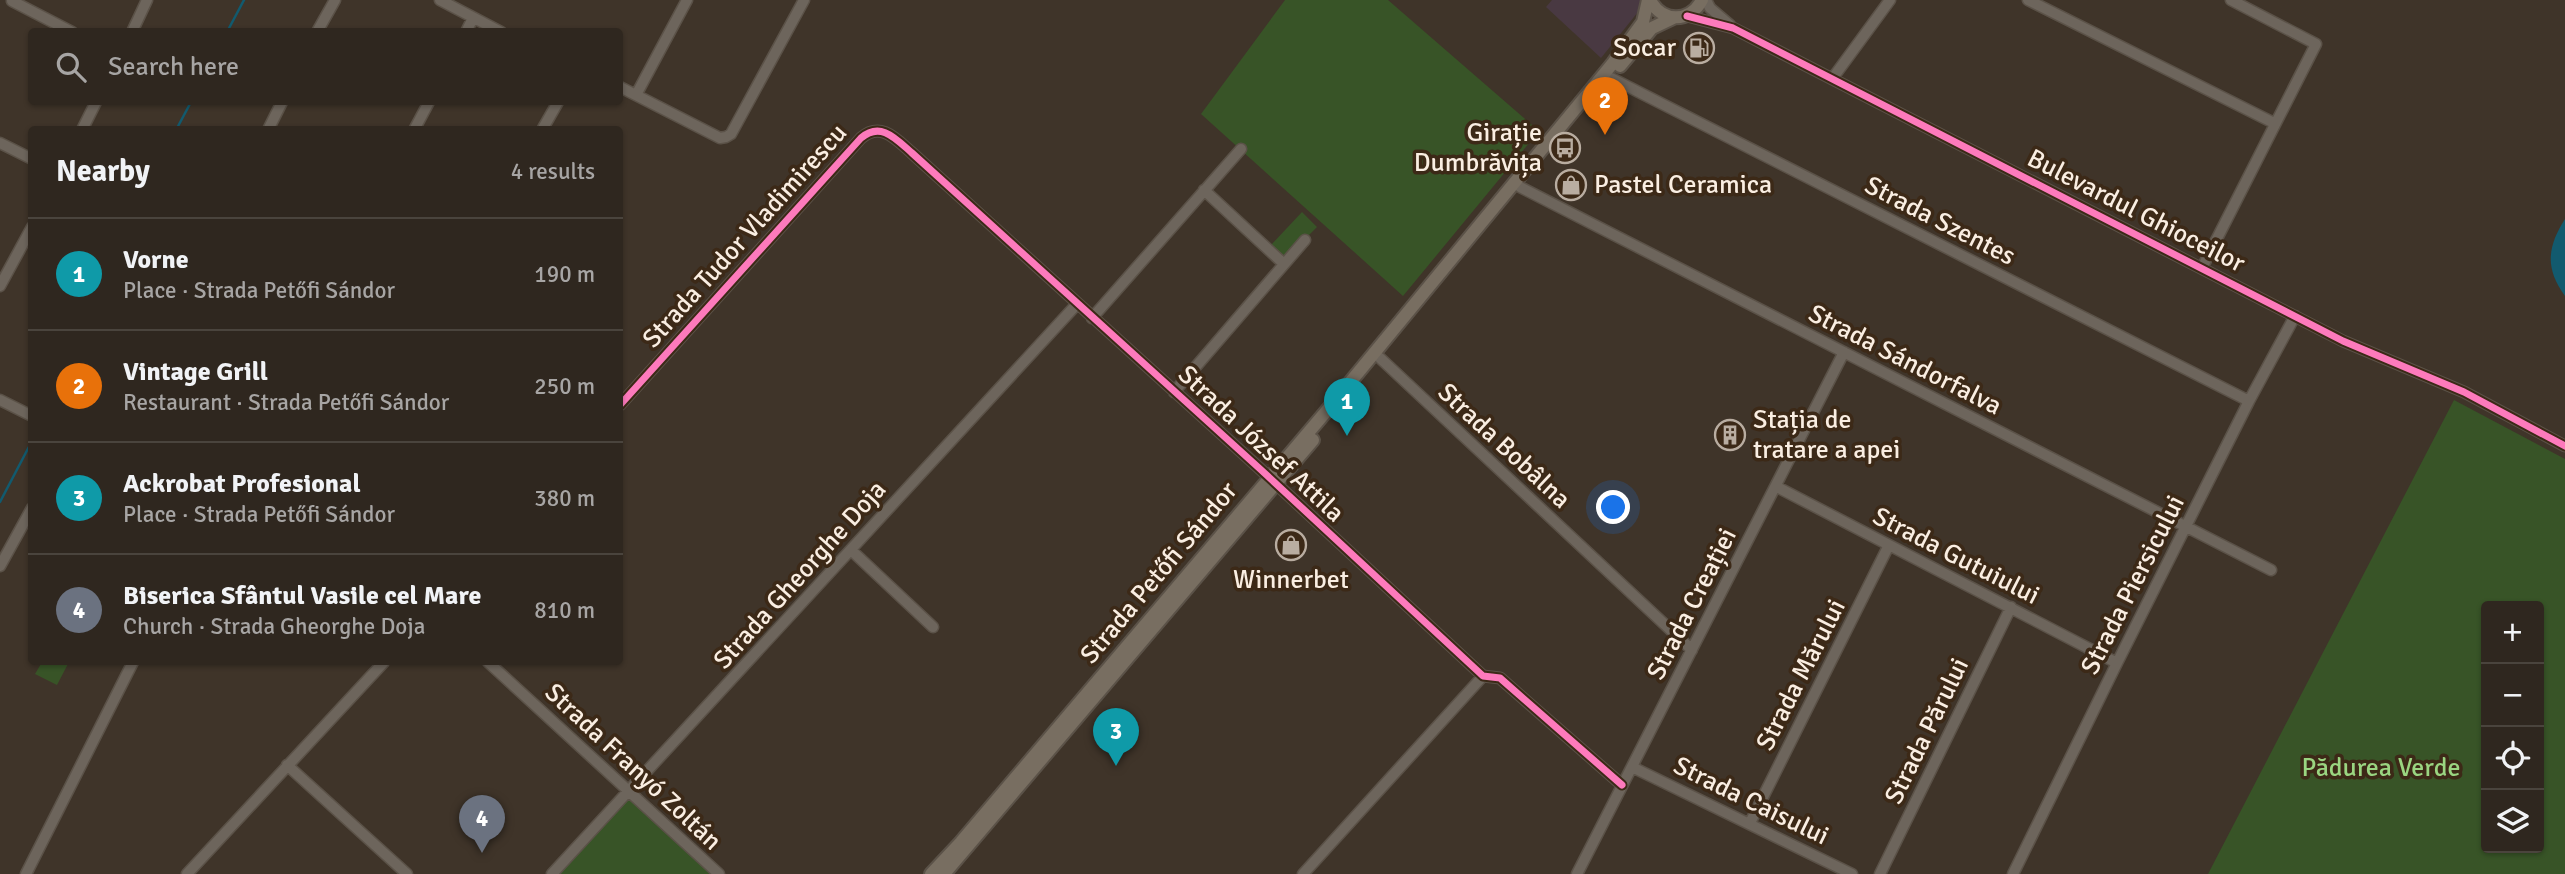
<!DOCTYPE html>
<html lang="en">
<head>
<meta charset="utf-8">
<style>
	:root { --surface:#2f271f; --page:#372f28; --text:#f1f3f6; --muted:#a7a5a4; --line:#4a443d; --accent:#b9ada1 }
	body { margin:0; font-family:Signika,sans-serif; background:var(--page); color:var(--text) }
	.controls { position:absolute; right:21px; bottom:21px; display:grid; overflow:hidden; border-radius:7px; box-shadow:0 2px 5px #0004 }
	.controls button { width:63px; height:63px; display:grid; place-items:center; padding:0; border:0; border-bottom:2px solid var(--line); background:var(--surface); color:var(--text); font:35px sans-serif }
	.you { position:absolute; left:1614px; top:508px; width:24px; height:24px; margin:-18px; border:5px solid #fff; border-radius:50%; background:#1a73e8; box-shadow:0 0 0 10px #1a73e833 }
	.badge { display:grid; place-items:center; width:46px; height:46px; border-radius:50%; background:var(--accent); color:#fff; font-size:23px; font-weight:700 }
	.pin { position:absolute; translate:-50% -58px; filter:drop-shadow(0 2px 4px #0008) }
	.pin::after { content:''; position:absolute; top:37px; width:24px; height:21px; background:inherit; clip-path:polygon(0 0,100% 0,50% 100%) }
	.list { margin:0; padding:0; list-style:none }
	h2 { display:flex; justify-content:space-between; align-items:center; height:91px; margin:0; padding:0 28px; font-size:30px }
	h2 small { font-size:23px; font-weight:400; color:var(--muted) }
	.list li { display:grid; grid-template-columns:46px 1fr auto; gap:21px; align-items:center; box-sizing:border-box; height:112px; padding:0 28px; border-top:2px solid var(--line) }
	.list b { display:block; font-size:26px; white-space:nowrap }
	.list p { margin:0; font-size:23px; white-space:nowrap; color:var(--muted) }
	.list em { font-size:23px; font-style:normal; color:var(--muted) }
	.icon { flex:none; width:38px; height:38px; fill:none; stroke:currentColor; stroke-width:2; stroke-linecap:round; stroke-linejoin:round }
	.map { position:relative; flex:none; width:2565px; height:874px; overflow:hidden }
	.search { position:absolute; background:var(--surface); box-shadow:0 2px 5px #0004; left:28px; top:28px; width:595px; height:77px; display:flex; align-items:center; gap:18px; box-sizing:border-box; padding:0 24px; border-radius:7px; color:var(--muted); font-size:26px }
	.panel { position:absolute; background:var(--surface); box-shadow:0 2px 5px #0004; left:28px; top:126px; width:595px; height:539px; border-radius:7px }
	.map>svg:first-child { display:block }
	.commercial { fill:#493942 }
	.green { fill:#385427; fill-rule:evenodd }
	.water { fill:#125a6e }
	.lines { fill:none; stroke-linecap:round; stroke-linejoin:round }
	.stream { stroke:#125a6e; stroke-width:2.5 }
	.minor-casing { stroke:#5b5248; stroke-width:13 }
	.major-casing { stroke:#5b5248; stroke-width:16 }
	.minor { stroke:#6d655c; stroke-width:10 }
	.major { stroke:#786e61; stroke-width:12 }
	.cycleway-casing { stroke:#3c2917; stroke-width:11 }
	.cycleway { stroke:#fd7abc; stroke-width:7 }
	.labels { text-anchor:middle; dominant-baseline:central; stroke-width:7; stroke-linejoin:round; paint-order:stroke }
	.poi-label { font-size:26px; fill:#faeee2; stroke:#3c2917; text-anchor:end }
	.street-label { font-size:26px; fill:#faeee2; stroke:#3c2917 }
	.park-label { font-size:26px; fill:#9ad581; stroke:#3c2917 }
</style>
</head>
<body>
<div class="map">
<svg width="2565" height="874" viewBox="0 0 2565 874">
	<rect width="100%" height="100%" fill="#3f3429"/>
	<!-- commercial -->
	<path class="commercial" d="M1552,0H1642V7L1601,58L1546,7Z"/>
	<!-- green -->
	<path class="green" d="M1285,0H1388L1539,131L1403,296L1201,114Z
		M1302,212L1317,227L1286,258L1271,245Z
		M2454,400L2565,459V874H2208ZM2539,606V848H2486V606Z
		M42,662H69L57,685L35,674Z
		M630,792L715,874H552Z"/>
	<!-- water -->
	<path class="water" d="M2565,219V296C2545,269 2547,247 2565,219Z"/>
	<g class="lines">
		<!-- stream -->
		<path class="stream" d="M227,32L244,0
			M176,130L191,102
			M0,502L32,441"/>
		<!-- minor casing -->
		<g class="minor-casing">
			<path id="minor" d="M440,0L501,32
				M1706,0L1710,8L1730,25
				M2028,0L2274,123
				M12,1L72,32
				M1687,16L1733,28L2343,341L2464,392L2565,446
				M132,32L147,0
				M317,32L335,0
				M466,32L473,18
				M1611,78L2249,401
				M1832,79L1890,0
				M620,87L720,138L726,137L731,134L804,0
				M636,95L687,0
				M82,130L96,102
				M268,130L282,102
				M414,130L429,102
				M542,130L558,102
				M0,143L32,159
				M1520,187L2271,570
				M1204,190L1284,264
				M2202,268L2316,44L2231,0
				M0,286L32,227
				M1092,318L1241,149
				M1380,358L1692,650
				M1174,392L1305,240
				M0,400L32,416
				M620,405L861,138C881,121 896,139 912,153L1259,468L1483,676L1500,678L1622,785
				M1777,487L2117,663
				M851,550L933,627
				M0,566L32,508
				M488,662L719,874
				M287,765L407,874
				M1632,767L1852,874
				M1750,823L1889,545
				M26,874L133,662
				M187,874L384,662
				M552,874L1077,304
				M1303,874L1483,676
				M1577,874L1844,352
				M1880,874L2011,607
				M2013,874L2117,663L2249,401L2295,316"/>
		</g>
		<!-- major casing -->
		<g class="major-casing">
			<path id="major" d="M1650,0C1662,23 1690,23 1702,0
				M1620,66L1652,28L1673,18
				M931,874L961,842L1324,414L1613,63L1643,22L1648,0
				M944,874L1313,440"/>
		</g>
		<!-- minor -->
		<use href="#minor" class="minor"/>
		<!-- major -->
		<use href="#major" class="major"/>
		<!-- cycleway casing -->
		<g class="cycleway-casing">
			<path id="cycleway" d="M1687,16L1733,28L2343,341L2464,392L2565,446
				M620,405L861,138C881,121 896,139 912,153L1259,468L1483,676L1500,678L1622,785"/>
		</g>
		<!-- cycleway -->
		<use href="#cycleway" class="cycleway"/>
	</g>
	<!-- icons -->
	<defs>
		<g id="fuel-ring" transform="scale(1.575)"><circle r="9.5" fill="#3c2917" stroke="#b9ada1" stroke-width="1.5"/><path d="M-5.5-6h7V0h2V4h1.3V-2.5L3-4.5l.8-.8L6-3V5H2.5V1h-1V6h-7ZM-4.2-4.7v3.2H.2V-4.7Z" fill="#b9ada1"/></g>
		<g id="bus-ring" transform="scale(1.575)"><circle r="9.5" fill="#3c2917" stroke="#b9ada1" stroke-width="1.5"/><path d="M-5-6H5V4H4V6H2V4H-2V6H-4V4H-5ZM-3.5-4V0h7V-4ZM-3.5 1.2v1.5H-2V1.2ZM2 1.2v1.5H3.5V1.2Z" fill="#b9ada1"/></g>
		<g id="shop-ring" transform="scale(1.575)"><circle r="9.5" fill="#3c2917" stroke="#b9ada1" stroke-width="1.5"/><path d="M-5-2.5h2.3a2.7 3.5 0 0 1 5.4 0H5L5.5 6h-11ZM-1.5-2.5h3a1.5 2.3 0 0 0-3 0Z" fill="#b9ada1"/></g>
		<g id="building-ring" transform="scale(1.575)"><circle r="9.5" fill="#3c2917" stroke="#b9ada1" stroke-width="1.5"/><path d="M-4-6H4V6H1V3H-1V6H-4ZM-2.5-4.3h1.7v1.8h-1.7ZM.8-4.3h1.7v1.8H.8ZM-2.5-1h1.7V.8h-1.7ZM.8-1h1.7V.8H.8Z" fill="#b9ada1"/></g>
	</defs>
	<g fill-rule="evenodd">
		<use href="#fuel-ring" x="1699" y="48"/>
		<use href="#bus-ring" x="1565" y="148"/>
		<use href="#shop-ring" x="1571" y="185"/>
		<use href="#building-ring" x="1730" y="435"/>
		<use href="#shop-ring" x="1291" y="545"/>
	</g>
	<g class="labels">
		<!-- poi labels -->
		<g class="poi-label">
			<text x="1676" y="48">Socar</text>
			<text x="1542" y="133">Girație<tspan x="1542" dy="30">Dumbrăvița</tspan></text>
			<text x="1594" y="185" text-anchor="start">Pastel Ceramica</text>
			<text x="1753" y="420" text-anchor="start">Stația de<tspan x="1753" dy="30">tratare a apei</tspan></text>
			<text x="1291" y="580" text-anchor="middle">Winnerbet</text>
		</g>
		<!-- street labels -->
		<g class="street-label">
			<text transform="translate(2136 211) rotate(27)">Bulevardul Ghioceilor</text>
			<text transform="translate(1940 221) rotate(27)">Strada Szentes</text>
			<text transform="translate(745 236) rotate(-48)">Strada Tudor Vladimirescu</text>
			<text transform="translate(1905 360) rotate(27)">Strada Sándorfalva</text>
			<text transform="translate(1261 444) rotate(43)">Strada József Attila</text>
			<text transform="translate(1504 446) rotate(43)">Strada Bobâlna</text>
			<text transform="translate(1956 556) rotate(27)">Strada Gutuiului</text>
			<text transform="translate(1159 573) rotate(-50)">Strada Petőfi Sándor</text>
			<text transform="translate(800 575) rotate(-48)">Strada Gheorghe Doja</text>
			<text transform="translate(2133 585) rotate(-63)">Strada Piersicului</text>
			<text transform="translate(1692 604) rotate(-63)">Strada Creației</text>
			<text transform="translate(1801 675) rotate(-63)">Strada Mărului</text>
			<text transform="translate(1927 731) rotate(-64)">Strada Părului</text>
			<text transform="translate(633 767) rotate(43)">Strada Franyó Zoltán</text>
			<text transform="translate(1751 801) rotate(26)">Strada Caisului</text>
		</g>
		<!-- park labels -->
		<g class="park-label">
			<text x="2381" y="768">Pădurea Verde</text>
		</g>
	</g>
</svg>
<div class="controls">
<button>+</button>
<button>−</button>
<button><svg class="icon" aria-label="locate" viewBox="0 0 24 24"><circle cx="12" cy="12" r="6"/><path d="M12 2v4M12 18v4M2 12h4M18 12h4"/></svg></button>
<button><svg class="icon" aria-label="layers" viewBox="0 0 24 24"><path d="M12 4l9 5-9 5-9-5zM3 14l9 5 9-5"/></svg></button>
</div>
<div class="you"></div>
<div class="pin badge" style="left:1347px;top:436px;background:#0f9aa8">1</div>
<div class="pin badge" style="left:1605px;top:135px;background:#e8710a">2</div>
<div class="pin badge" style="left:1116px;top:766px;background:#0f9aa8">3</div>
<div class="pin badge" style="left:482px;top:853px;background:#6b7280">4</div>
<div class="search"><svg class="icon" aria-label="search" viewBox="0 0 24 24"><circle cx="10" cy="10" r="6"/><path d="M15 15l6 6"/></svg>Search here</div>
<section class="panel">
<h2>Nearby<small>4 results</small></h2>
<ul class="list">
<li><span class="badge" style="background:#0f9aa8">1</span><div><b>Vorne</b><p>Place · Strada Petőfi Sándor</p></div><em>190 m</em></li>
<li><span class="badge" style="background:#e8710a">2</span><div><b>Vintage Grill</b><p>Restaurant · Strada Petőfi Sándor</p></div><em>250 m</em></li>
<li><span class="badge" style="background:#0f9aa8">3</span><div><b>Ackrobat Profesional</b><p>Place · Strada Petőfi Sándor</p></div><em>380 m</em></li>
<li><span class="badge" style="background:#6b7280">4</span><div><b>Biserica Sfântul Vasile cel Mare</b><p>Church · Strada Gheorghe Doja</p></div><em>810 m</em></li>
</ul>
</section>
</div>
</body>
</html>
